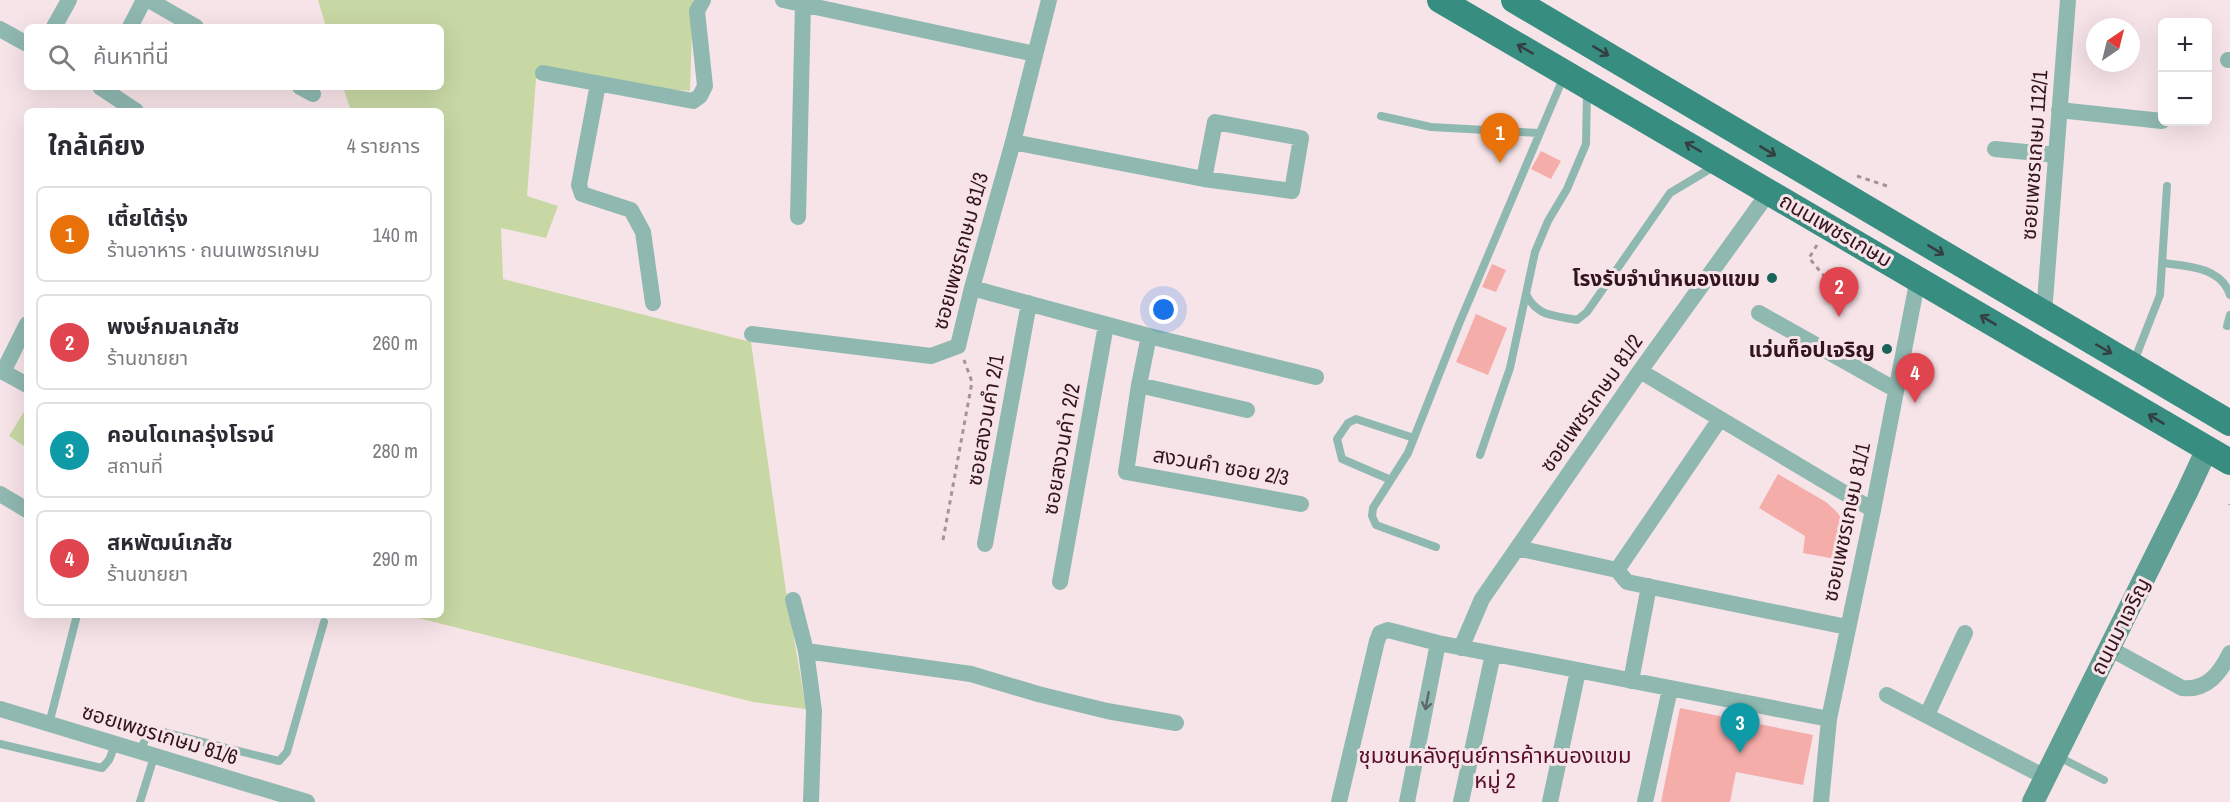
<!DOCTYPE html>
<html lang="th">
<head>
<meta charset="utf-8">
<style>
	:root { --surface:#fff; --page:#f2f2f3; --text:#2b2b33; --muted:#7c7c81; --line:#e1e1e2; --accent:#1b645a }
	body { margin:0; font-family:"Archivo Narrow","Noto Sans Thai",sans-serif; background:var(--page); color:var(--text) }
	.controls { position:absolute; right:18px; top:18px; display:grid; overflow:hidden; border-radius:9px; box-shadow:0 6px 24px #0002 }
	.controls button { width:54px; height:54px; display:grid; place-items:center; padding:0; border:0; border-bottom:2px solid var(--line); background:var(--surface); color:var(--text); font:30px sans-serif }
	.compass { position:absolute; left:2086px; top:18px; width:54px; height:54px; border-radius:50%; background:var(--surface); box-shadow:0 6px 24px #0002; rotate:35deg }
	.you { position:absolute; left:1164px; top:310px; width:21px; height:21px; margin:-15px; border:4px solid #fff; border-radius:50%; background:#1a73e8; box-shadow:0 0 0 9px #1a73e833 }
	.badge { display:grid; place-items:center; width:39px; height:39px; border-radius:50%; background:var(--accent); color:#fff; font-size:20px; font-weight:700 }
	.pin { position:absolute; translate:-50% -50px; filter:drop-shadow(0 2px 3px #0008) }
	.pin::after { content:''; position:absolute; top:32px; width:21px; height:18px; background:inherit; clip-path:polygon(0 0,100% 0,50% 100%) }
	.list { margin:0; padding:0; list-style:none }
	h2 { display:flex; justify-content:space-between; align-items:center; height:78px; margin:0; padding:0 24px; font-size:26px }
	h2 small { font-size:20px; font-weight:400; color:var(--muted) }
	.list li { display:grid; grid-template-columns:39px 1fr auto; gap:18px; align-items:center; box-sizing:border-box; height:96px; margin:0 12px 12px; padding:0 12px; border:2px solid var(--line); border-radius:9px }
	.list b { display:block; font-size:22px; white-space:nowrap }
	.list p { margin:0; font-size:20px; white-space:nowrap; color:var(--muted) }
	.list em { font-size:20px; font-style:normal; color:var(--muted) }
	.icon { flex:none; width:33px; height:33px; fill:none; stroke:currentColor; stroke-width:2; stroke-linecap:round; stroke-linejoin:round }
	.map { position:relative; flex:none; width:2230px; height:802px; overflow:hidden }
	.search { position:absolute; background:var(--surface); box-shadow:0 6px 24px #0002; left:24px; top:24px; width:420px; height:66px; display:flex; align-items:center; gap:15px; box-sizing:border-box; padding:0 21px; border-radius:9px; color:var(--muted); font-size:22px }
	.panel { position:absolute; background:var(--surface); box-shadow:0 6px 24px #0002; left:24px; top:108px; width:420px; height:510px; border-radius:9px }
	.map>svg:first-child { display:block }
	.green { fill:#c8d8a4 }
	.building { fill:#f5adaa }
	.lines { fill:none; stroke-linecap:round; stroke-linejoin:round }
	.path { stroke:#a99198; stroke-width:3; stroke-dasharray:4.5 4.5; stroke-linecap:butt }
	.service { stroke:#8fb8b0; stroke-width:8 }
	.minor { stroke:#8fb8b0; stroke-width:16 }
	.secondary { stroke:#5f9f94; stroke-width:22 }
	.primary { stroke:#368d80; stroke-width:26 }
	.oneway { stroke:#353e40 }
	.oneway2 { stroke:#626667 }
	.poi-dot { fill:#1b645a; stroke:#f7e4e8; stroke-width:2 }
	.labels { text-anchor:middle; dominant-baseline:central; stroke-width:6; stroke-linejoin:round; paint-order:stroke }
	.street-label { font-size:21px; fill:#34141e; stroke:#f7e4e8 }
	.poi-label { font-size:21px; font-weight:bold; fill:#34141e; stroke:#f7e4e8; text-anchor:end }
	.neighbourhood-label { font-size:22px; fill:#570d2b; stroke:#f7e4e8 }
</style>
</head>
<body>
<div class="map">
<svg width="2230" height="802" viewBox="0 0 2230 802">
	<rect width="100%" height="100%" fill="#f7e4e8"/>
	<!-- green -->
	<path class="green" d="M318,0H693L690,91L536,79L527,196L558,206L546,238L501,228L503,279L751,342L786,591L806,709L753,702L406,615H441V111H351L343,87H441V27H326Z
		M27,407V448L9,436Z"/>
	<!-- building -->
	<path class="building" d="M1541,151L1561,161L1551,179L1531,169Z
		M1492,264L1506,270L1496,292L1482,287Z
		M1476,314L1507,328L1488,375L1456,362Z
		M1778,474L1826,502L1837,512L1843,521L1845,531L1841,560L1803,553L1805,536L1759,508Z
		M1680,708L1813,735L1803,785L1736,772L1730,802H1661Z"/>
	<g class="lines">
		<!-- path -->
		<path class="path" d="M1857,176L1887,186
			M1817,245L1809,258L1836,290
			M2230,504V505
			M943,540L972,382L964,360"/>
		<!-- service -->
		<path class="service" d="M1381,116L1431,127L1539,133
			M2162,263C2187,266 2221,267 2230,295
			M1526,294C1537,317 1554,315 1577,320L1587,312L1670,193L1715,166
			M2227,326L2230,315
			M2133,364L2160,295L2167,186
			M1480,455L1510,368L1535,252L1548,221L1567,189L1586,144L1587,92
			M1391,480L1342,459L1337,439L1348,423L1356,419L1414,438
			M1436,547L1376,525L1372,516L1373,508L1408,453L1459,324L1564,76
			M49,724L77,615
			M0,744L102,768L109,760L115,745
			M140,752C144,742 146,732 159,731L279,761L287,752L324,622
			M2057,756L2104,780
			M140,802L154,757"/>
		<!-- minor -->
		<path class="minor" d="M149,0L196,27
			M783,0L1035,54
			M54,27L69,0
			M130,27L144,0
			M0,29L27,44
			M2228,60H2230
			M543,73L693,101L700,96L705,86L697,11L703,0
			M598,84L579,185L582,194L631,210L643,232L653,303
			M100,87L136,111
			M300,87L313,94
			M2059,110L2162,121
			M1013,142L1204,179L1292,191L1301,138L1215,122L1204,179
			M1995,149L2056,155
			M798,217L803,3
			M972,288L1149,336L1316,377
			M1759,313L1896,390
			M2044,314L2068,0
			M752,334L931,356L958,346L972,288L1013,142L1049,0
			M1149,336L1139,385L1126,472L1301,504
			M0,370L27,385
			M1640,371L1873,510
			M3,372L27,324
			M1139,385L1247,410
			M0,494L27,510
			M985,544L1029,303
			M1517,548L1617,570L1627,582L1847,627
			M1617,570L1720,419
			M1060,582L1106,325
			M793,600L806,651
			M1461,648L1482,599L1640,371L1769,192
			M2109,648L2182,688C2207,691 2220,673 2230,653
			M1631,681L1649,586
			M1887,695L2045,777
			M0,709L307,802
			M1927,715L1965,633
			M811,802L814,711L806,651L971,674L1038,694L1107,711L1176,723
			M1339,802L1377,641L1380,633L1388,630L1438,643L1829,719
			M1407,802L1438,643
			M1461,802L1493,654
			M1550,802L1578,671
			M1645,802L1670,689
			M1821,802L1829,719L1873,510L1918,278"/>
		<!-- secondary -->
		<path class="secondary" d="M2033,802L2187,492L2207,449"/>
		<!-- primary -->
		<path class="primary" d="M1440,0L2230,462
			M1514,0L2230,423"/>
	</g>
	<!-- one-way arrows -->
	<defs><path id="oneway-shaft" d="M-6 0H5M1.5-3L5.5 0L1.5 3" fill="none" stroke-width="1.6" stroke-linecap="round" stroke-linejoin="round" transform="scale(1.5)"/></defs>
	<g class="oneway">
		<use href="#oneway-shaft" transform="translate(1525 49) rotate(-150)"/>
		<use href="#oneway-shaft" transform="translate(1601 51) rotate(31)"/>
		<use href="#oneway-shaft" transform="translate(1693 147) rotate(-150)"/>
		<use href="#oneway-shaft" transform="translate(1768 151) rotate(31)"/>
		<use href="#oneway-shaft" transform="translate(1936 250) rotate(31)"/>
		<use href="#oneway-shaft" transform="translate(1988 320) rotate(-149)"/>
		<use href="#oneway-shaft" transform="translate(2104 349) rotate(30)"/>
		<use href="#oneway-shaft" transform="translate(2156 419) rotate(-149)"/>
	</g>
	<use class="oneway2" href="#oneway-shaft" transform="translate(1427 701) rotate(101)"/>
	<!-- markers -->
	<g class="poi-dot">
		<circle cx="1772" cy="278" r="6"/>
		<circle cx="1887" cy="349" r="6"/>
	</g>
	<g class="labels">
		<!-- street labels -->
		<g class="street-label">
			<text transform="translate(2034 155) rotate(-86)">ซอยเพชรเกษม 112/1</text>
			<text transform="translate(1836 230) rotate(30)">ถนนเพชรเกษม</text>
			<text transform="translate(960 251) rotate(-75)">ซอยเพชรเกษม 81/3</text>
			<text transform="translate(1591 403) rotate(-55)">ซอยเพชรเกษม 81/2</text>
			<text transform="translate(985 420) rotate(-80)">ซอยสงวนคำ 2/1</text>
			<text transform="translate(1061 449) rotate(-80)">ซอยสงวนคำ 2/2</text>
			<text transform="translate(1221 466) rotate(10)">สงวนคำ ซอย 2/3</text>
			<text transform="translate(1846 522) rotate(-78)">ซอยเพชรเกษม 81/1</text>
			<text transform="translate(2120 626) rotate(-63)">ถนนมาเจริญ</text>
			<text transform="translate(160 734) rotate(17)">ซอยเพชรเกษม 81/6</text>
		</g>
		<!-- poi labels -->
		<g class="poi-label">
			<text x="1760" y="278">โรงรับจำนำหนองแขม</text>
			<text x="1875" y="349">แว่นท็อปเจริญ</text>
		</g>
		<!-- neighbourhood labels -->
		<g class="neighbourhood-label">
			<text x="1495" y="755">ชุมชนหลังศูนย์การค้าหนองแขม<tspan x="1495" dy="25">หมู่ 2</tspan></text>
		</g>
	</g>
</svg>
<div class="controls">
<button>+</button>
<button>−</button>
</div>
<svg class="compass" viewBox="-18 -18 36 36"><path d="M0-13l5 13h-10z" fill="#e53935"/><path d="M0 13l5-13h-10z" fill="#7c7c81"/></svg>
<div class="you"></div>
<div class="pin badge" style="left:1500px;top:163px;background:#e8710a">1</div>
<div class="pin badge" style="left:1839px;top:317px;background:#e0444e">2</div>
<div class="pin badge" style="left:1740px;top:753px;background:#0f9aa8">3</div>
<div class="pin badge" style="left:1915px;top:403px;background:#e0444e">4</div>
<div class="search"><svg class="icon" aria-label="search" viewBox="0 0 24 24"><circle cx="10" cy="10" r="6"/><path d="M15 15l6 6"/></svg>ค้นหาที่นี่</div>
<section class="panel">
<h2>ใกล้เคียง<small>4 รายการ</small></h2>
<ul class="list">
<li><span class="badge" style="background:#e8710a">1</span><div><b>เตี้ยโต้รุ่ง</b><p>ร้านอาหาร · ถนนเพชรเกษม</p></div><em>140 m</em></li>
<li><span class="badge" style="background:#e0444e">2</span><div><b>พงษ์กมลเภสัช</b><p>ร้านขายยา</p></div><em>260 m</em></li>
<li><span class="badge" style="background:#0f9aa8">3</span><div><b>คอนโดเทลรุ่งโรจน์</b><p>สถานที่</p></div><em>280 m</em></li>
<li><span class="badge" style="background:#e0444e">4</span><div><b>สหพัฒน์เภสัช</b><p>ร้านขายยา</p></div><em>290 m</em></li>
</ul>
</section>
</div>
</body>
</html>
